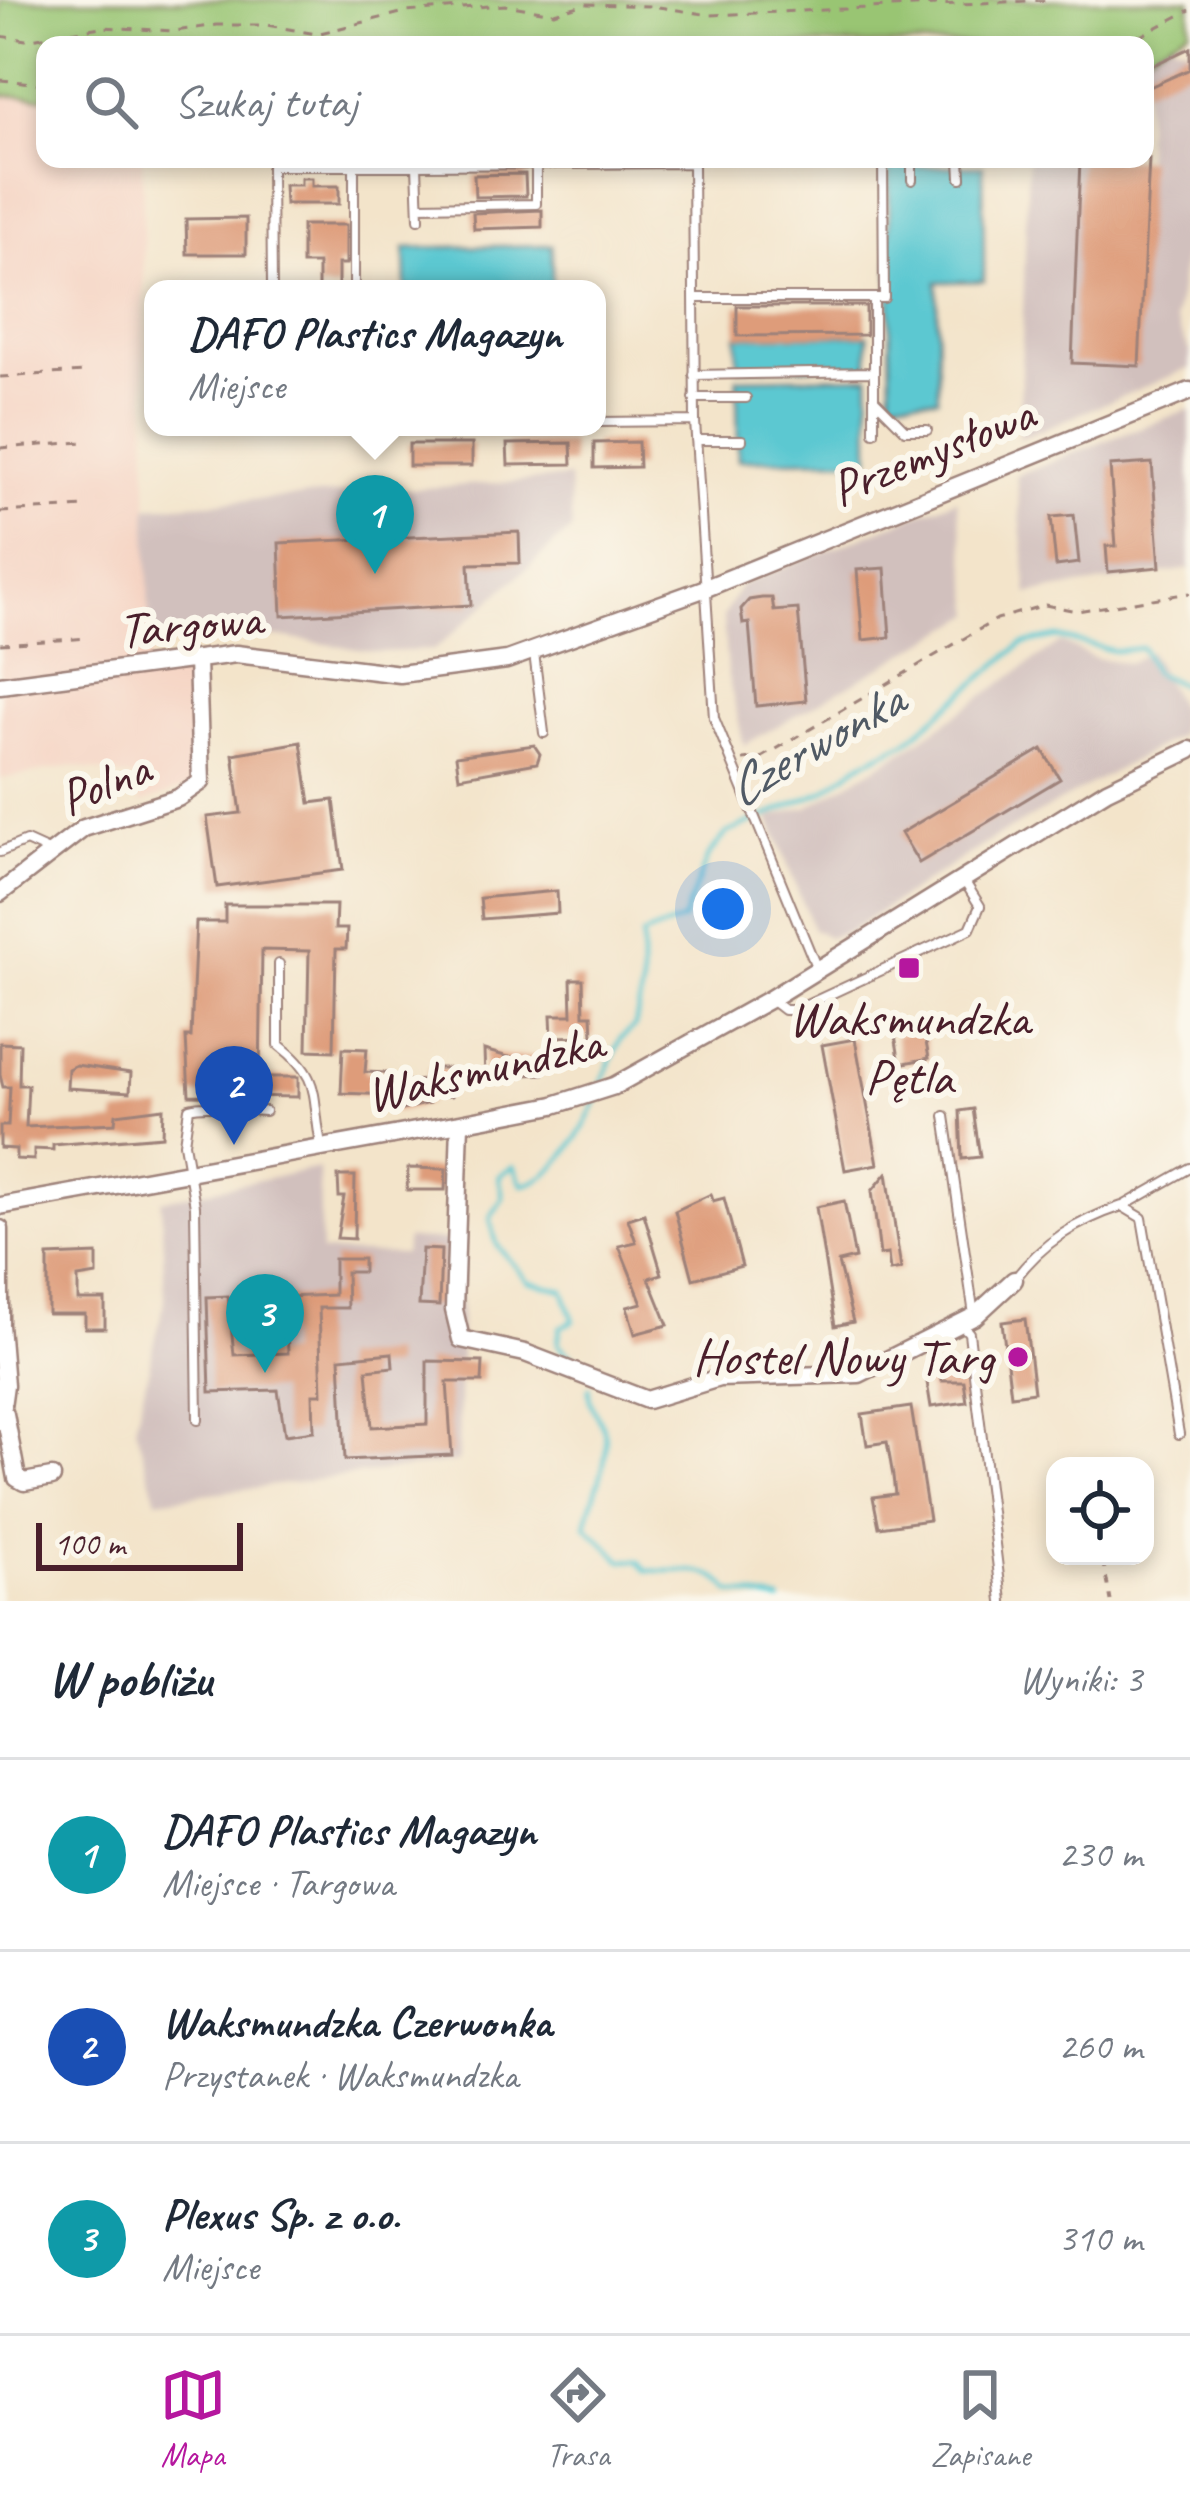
<!DOCTYPE html>
<html lang="pl">
<head>
<meta charset="utf-8">
<style>
	:root { --surface:#fff; --page:#f6f6f7; --text:#1f2937; --muted:#747a83; --line:#e0e1e3; --accent:#b5179e }
	body { margin:0; font-family:Caveat,sans-serif; background:var(--page); color:var(--text) }
	.controls { position:absolute; right:36px; bottom:36px; display:grid; overflow:hidden; border-radius:24px; box-shadow:0 6px 18px #0003 }
	.controls button { width:108px; height:108px; display:grid; place-items:center; padding:0; border:0; border-bottom:3px solid var(--line); background:var(--surface); color:var(--text); font:60px sans-serif }
	.scale { position:absolute; left:36px; bottom:30px; width:207px; box-sizing:border-box; padding-left:12px; border:6px solid #4a1f2b; border-top:0; font-size:33px; line-height:42px; white-space:nowrap; color:#4a1f2b; -webkit-text-stroke:9px #fbf7ec; paint-order:stroke }
	.you { position:absolute; left:723px; top:909px; width:42px; height:42px; margin:-30px; border:9px solid #fff; border-radius:50%; background:#1a73e8; box-shadow:0 0 0 18px #1a73e833 }
	.badge { display:grid; place-items:center; width:78px; height:78px; border-radius:50%; background:var(--accent); color:#fff; font-size:39px; font-weight:700 }
	.pin { position:absolute; translate:-50% -99px; filter:drop-shadow(0 3px 6px #0008) }
	.pin::after { content:''; position:absolute; top:63px; width:42px; height:36px; background:inherit; clip-path:polygon(0 0,100% 0,50% 100%) }
	.popup { position:absolute; left:144px; top:280px; width:462px; height:156px; box-sizing:border-box; display:grid; place-content:center; border-radius:24px; background:var(--surface); filter:drop-shadow(0 3px 9px #0005); font-size:39px; white-space:nowrap; color:var(--muted) }
	.popup b { font-size:45px; color:var(--text) }
	.popup::after { content:''; position:absolute; left:50%; top:100%; margin-left:-24px; border:24px solid transparent; border-top-color:var(--surface) }
	.list { margin:0; padding:0; list-style:none }
	h2 { display:flex; justify-content:space-between; align-items:center; height:156px; margin:0; padding:0 48px; font-size:51px }
	h2 small { font-size:39px; font-weight:400; color:var(--muted) }
	.list li { display:grid; grid-template-columns:78px 1fr auto; gap:36px; align-items:center; box-sizing:border-box; height:192px; padding:0 48px; border-top:3px solid var(--line) }
	.list b { display:block; font-size:45px; white-space:nowrap }
	.list p { margin:0; font-size:39px; white-space:nowrap; color:var(--muted) }
	.list em { font-size:39px; font-style:normal; color:var(--muted) }
	.icon { flex:none; width:66px; height:66px; fill:none; stroke:currentColor; stroke-width:2; stroke-linecap:round; stroke-linejoin:round }
	.map { position:relative; flex:none; width:1190px; height:1601px; overflow:hidden }
	.search { position:absolute; background:var(--surface); box-shadow:0 6px 18px #0003; left:36px; right:36px; top:36px; height:132px; display:flex; align-items:center; gap:30px; box-sizing:border-box; padding:0 42px; border-radius:24px; color:var(--muted); font-size:45px }
	.sheet { height:732px; background:var(--surface) }
	nav { display:flex; justify-content:space-around; align-items:center; box-sizing:border-box; height:168px; border-top:3px solid var(--line); background:var(--surface); font-size:33px; color:var(--muted) }
	nav a { display:grid; justify-items:center; gap:6px }
	nav .on { color:var(--accent) }
	.map>svg:first-child { display:block }
	.built { fill:#f5d3c2 }
	.industrial { fill:#d1c0bd }
	.green { fill:#99c573; stroke:#72724f; stroke-width:3 }
	.water { fill:#5bc8d1; stroke:#52747e; stroke-width:3 }
	.lines { fill:none; stroke-linecap:round; stroke-linejoin:round }
	.stream { stroke:#5bc8d1; stroke-width:4.5 }
	.building { fill:#de9c7a }
	.service-casing { stroke:#9e827a; stroke-width:12 }
	.minor-casing { stroke:#9e827a; stroke-width:21 }
	.path { stroke:#9e827a; stroke-width:3; stroke-dasharray:9 9; stroke-linecap:butt }
	.service { stroke:#fff; stroke-width:8 }
	.minor { stroke:#fff; stroke-width:16 }
	.poi-dot { fill:#b5179e; stroke:#fbf7ec; stroke-width:4.5 }
	.labels { text-anchor:middle; dominant-baseline:central; stroke-width:12; stroke-linejoin:round; paint-order:stroke }
	.street-label { font-size:51px; fill:#4a1f2b; stroke:#fbf7ec }
	.poi-label { font-size:51px; fill:#4a1f2b; stroke:#fbf7ec }
	.water-label { font-size:54px; font-style:italic; fill:#505a65; stroke:#fbf7ec }
</style>
</head>
<body>
<div class="map">
<svg width="1190" height="1601" viewBox="0 0 1190 1601">
	<rect width="100%" height="100%" fill="#fbf7ec"/>
	<filter id="ink" filterUnits="userSpaceOnUse"><feTurbulence type="fractalNoise" baseFrequency=".00833" numOctaves="2"/><feDisplacementMap in="SourceGraphic" scale="24" xChannelSelector="R" yChannelSelector="G"/><feConvolveMatrix kernelMatrix="1 2 1 2 8 2 1 2 1" color-interpolation-filters="sRGB"/></filter>
	<filter id="wash" filterUnits="userSpaceOnUse"><feTurbulence type="fractalNoise" baseFrequency=".004" numOctaves="4" result="noise"/><feDisplacementMap in="SourceGraphic" scale="48" xChannelSelector="R" yChannelSelector="G"/><feGaussianBlur stdDeviation="2.7" result="paint"/><feColorMatrix in="noise" values="0 0 0 0 0 0 0 0 0 0 0 0 0 0 0 0 0 1.4 0 .05"/><feComposite in="paint" operator="in"/></filter>
	<g filter="url(#wash)">
		<rect width="100%" height="100%" fill="#f3e4ca"/>
		<!-- built -->
		<path class="built" d="M0,95L45,98V159H142L150,675L190,668L196,784L140,804L137,779L73,766L0,779Z"/>
		<!-- industrial -->
		<path class="industrial" d="M1169,41L1190,48V207L1175,320L1190,352V368L1019,439L1028,159H1145V55Z
			M1190,409V569L1028,594L1016,475Z
			M569,478L572,529L434,650L377,652L286,638L201,636L149,642L147,507Z
			M957,499L974,614L744,745L727,672L723,617L741,585Z
			M1061,642L1094,658L1128,663L1150,652L1180,710L1179,735L991,840L848,932L828,937L813,929L769,818L810,806L908,748Z
			M319,1168L321,1252L404,1254L406,1239L462,1241L458,1462L157,1500L135,1427L165,1298L161,1200Z"/>
		<!-- green -->
		<path class="green" d="M0,0H1190V29L1145,55V45H45V98L0,95Z"/>
		<!-- water -->
		<path class="water" d="M983,166L984,281L937,282L938,398L891,399L889,167Z
			M552,245V289H406L405,248Z
			M868,335V366L738,368L737,336Z
			M869,376L870,459L738,460L737,378Z"/>
		<g class="lines">
			<!-- stream -->
			<path class="stream" d="M602,1082L621,1038L635,1026L642,988V936L683,920L708,856L727,833L822,792L860,764L907,741L1022,644L1057,637L1115,651L1142,648L1154,673L1190,688
				M587,1370L558,1344L560,1327L574,1321L563,1290L528,1281L497,1245L490,1218L503,1198L499,1176L514,1166L522,1185C554,1182 587,1127 597,1099
				M589,1388C587,1411 605,1419 606,1441C607,1471 591,1497 586,1526L622,1560L639,1561L646,1570C673,1574 712,1562 730,1592L781,1601"/>
		</g>
		<g id="blocks">
			<!-- building -->
			<path class="building" d="M1190,48V69L1145,89V69Z
				M1080,159H1149L1139,366L1072,363Z
				M525,174L526,196L475,197L474,175Z
				M301,178H312V186H339V204H285L284,185H301Z
				M542,210V227L474,229L473,213Z
				M246,218V254H187L186,219Z
				M302,225H346V264H338V289H318V264H302Z
				M737,306H866V335L737,336Z
				M638,442L639,467L594,468V443Z
				M571,443L572,464L508,465L507,444Z
				M409,444H472V466H409Z
				M1152,463L1160,567L1108,572L1106,546H1116L1110,466Z
				M1074,515L1079,563L1056,566L1051,517Z
				M519,532L520,563L469,564L471,605L282,616L279,543Z
				M885,568L890,637L863,640L857,570Z
				M762,598H772L774,611L798,609L806,701L756,706L749,623L743,624L741,609L749,600Z
				M301,742L310,803L334,800L343,870L217,887L207,817L241,813L233,754Z
				M534,745L540,754L537,763L459,777L456,756Z
				M1042,749L1060,779L919,863L901,833Z
				M557,891L558,913L482,919L480,898Z
				M225,905H336L335,929H347L346,949H336L334,1051L307,1050L309,951L262,950L260,1077H298V1097L189,1095L186,1037H191L196,922H225Z
				M571,979H583L584,1015H592L593,1036L552,1037L551,1015H572Z
				M916,1031L924,1032L929,1058L900,1064L895,1035Z
				M855,1039L878,1164L845,1170L822,1045Z
				M0,1043L20,1044L19,1085H28L26,1127L115,1123L116,1114L163,1108L162,1136L53,1145V1150L34,1149V1160L16,1159V1149L0,1148V1126H8L10,1087H3L0,1075Z
				M343,1048L367,1049L365,1072L386,1073V1082L428,1080V1068H447L451,1096L429,1097V1103L394,1112L393,1095L341,1093Z
				M484,1050L508,1057H543V1074L485,1077Z
				M76,1065L131,1073L130,1092L67,1088L68,1069Z
				M973,1109L980,1157L962,1159L960,1111Z
				M408,1168L446,1169L445,1190H407Z
				M887,1173L901,1269L890,1271L888,1254L880,1255L872,1191Z
				M338,1176H355L354,1239L337,1238L344,1197H339Z
				M711,1194L713,1201L724,1198L742,1266L693,1279L675,1211Z
				M844,1201L855,1258L838,1262L853,1322L835,1326L816,1207Z
				M644,1214L662,1274L649,1278L668,1325L635,1334L627,1307L642,1303L619,1246L636,1242L628,1219Z
				M422,1249L441,1250L439,1306L419,1305Z
				M97,1254V1275L78,1278V1300H105V1328H85V1314H48V1256Z
				M334,1259H363V1272H346L347,1308H319L322,1394H313L314,1431L285,1435L278,1390L210,1392L207,1297L228,1296L234,1355L288,1353L286,1297L334,1295Z
				M1025,1319L1034,1392L1011,1395L1002,1322Z
				M392,1353L393,1367L367,1370L372,1427L427,1424V1361L483,1362L482,1382H447L452,1455L345,1460L340,1358Z
				M940,1367L942,1381H964L967,1402L931,1407L925,1370Z
				M911,1407L929,1520L879,1527L873,1497L895,1494L893,1476L887,1442L867,1445L862,1414Z"/>
		</g>
	</g>
	<g filter="url(#ink)">
		<use href="#blocks" fill-opacity="0" stroke="#9e827a" stroke-width="3"/>
		<g class="lines">
			<!-- service casing -->
			<g class="service-casing">
				<path id="service" d="M912,159V180
					M960,159L961,178
					M417,165L419,219
					M419,206L536,204V164
					M272,289L271,166L693,163L695,421L714,718L817,969
					M354,289V166
					M694,298H884L883,159
					M874,298V432
					M694,375L874,372
					M694,398H746
					M875,400L905,430H927
					M597,422L695,421
					M696,440H742
					M534,653L544,733
					M0,852L26,841L48,851
					M279,964V1045C323,1079 311,1095 321,1145
					M771,1000L784,1010H796L970,929L980,906L963,879
					M945,1116L974,1315
					M1123,1206L1190,1168
					M1014,1280C1043,1242 1077,1221 1122,1206L1142,1218L1179,1434
					M962,1325L969,1333L1002,1601
					M198,1420L195,1206L184,1143L189,1108C211,1102 241,1111 265,1111"/>
			</g>
			<!-- minor casing -->
			<g class="minor-casing">
				<path id="minor" d="M0,685L236,654L400,674L507,660L706,588L1190,391
					M0,893L84,828L178,798L201,782L197,660
					M460,1123L454,1310L461,1339L525,1353L647,1400L719,1378L859,1374L975,1316L1014,1280
					M0,1206L460,1123L554,1105L614,1086L770,999L1107,790L1190,750
					M0,1229V1323
					M0,1325L5,1385L0,1421
					M5,1414L17,1478L24,1482L52,1477"/>
			</g>
			<!-- path -->
			<path class="path" d="M0,36L26,40L100,27L175,31L217,25H267L316,34L405,12L505,5L554,13L586,4L652,6L710,15L1049,0
				M1123,45L1190,10
				M0,80L45,84
				M0,377L83,372
				M0,448L84,442
				M0,512L86,507
				M0,644L89,638
				M743,760L761,758L997,619L1045,605L1077,611L1190,593
				M1103,1560L1111,1601"/>
			<!-- service -->
			<use href="#service" class="service"/>
			<!-- minor -->
			<use href="#minor" class="minor"/>
		</g>
	</g>
	<!-- markers -->
	<g class="poi-dot">
		<rect x="897" y="956" width="24" height="24" rx="6"/>
		<circle cx="1018" cy="1357" r="12"/>
	</g>
	<g class="labels">
		<!-- street labels -->
		<g class="street-label">
			<text transform="translate(932 451) rotate(-22)">Przemysłowa</text>
			<text transform="translate(190 624) rotate(-5)">Targowa</text>
			<text transform="translate(104 783) rotate(-22)">Polna</text>
			<text transform="translate(484 1068) rotate(-13)">Waksmundzka</text>
		</g>
		<!-- poi labels -->
		<g class="poi-label">
			<text x="909" y="1018">Waksmundzka<tspan x="909" dy="59">Pętla</tspan></text>
			<text x="994" y="1357" text-anchor="end">Hostel Nowy Targ</text>
		</g>
		<!-- water labels -->
		<g class="water-label">
			<text transform="translate(814 744) rotate(-30)">Czerwonka</text>
		</g>
	</g>
</svg>
<div class="controls">
<button><svg class="icon" aria-label="locate" viewBox="0 0 24 24"><circle cx="12" cy="12" r="6"/><path d="M12 2v4M12 18v4M2 12h4M18 12h4"/></svg></button>
</div>
<div class="scale">100 m</div>
<div class="you"></div>
<div class="pin badge" style="left:375px;top:574px;background:#0f9aa8">1</div>
<div class="popup"><b>DAFO Plastics Magazyn</b>Miejsce</div>
<div class="pin badge" style="left:234px;top:1145px;background:#1a4fb4">2</div>
<div class="pin badge" style="left:265px;top:1373px;background:#0f9aa8">3</div>
<div class="search"><svg class="icon" aria-label="search" viewBox="0 0 24 24"><circle cx="10" cy="10" r="6"/><path d="M15 15l6 6"/></svg>Szukaj tutaj</div>
</div>
<section class="sheet">
<h2>W pobliżu<small>Wyniki: 3</small></h2>
<ul class="list">
<li><span class="badge" style="background:#0f9aa8">1</span><div><b>DAFO Plastics Magazyn</b><p>Miejsce · Targowa</p></div><em>230 m</em></li>
<li><span class="badge" style="background:#1a4fb4">2</span><div><b>Waksmundzka Czerwonka</b><p>Przystanek · Waksmundzka</p></div><em>260 m</em></li>
<li><span class="badge" style="background:#0f9aa8">3</span><div><b>Plexus Sp. z o.o.</b><p>Miejsce</p></div><em>310 m</em></li>
</ul>
</section>
<nav>
<a class="on"><svg class="icon" aria-label="map" viewBox="0 0 24 24"><path d="M3 6l6-2 6 2 6-2v14l-6 2-6-2-6 2zM9 4v14M15 6v14"/></svg>Mapa</a>
<a><svg class="icon" aria-label="directions" viewBox="0 0 24 24"><path d="M12 3l9 9-9 9-9-9zM9 14v-3h6M13 9l2 2-2 2"/></svg>Trasa</a>
<a><svg class="icon" aria-label="saved" viewBox="0 0 24 24"><path d="M7 4h10v16l-5-4-5 4z"/></svg>Zapisane</a>
</nav>
</body>
</html>
